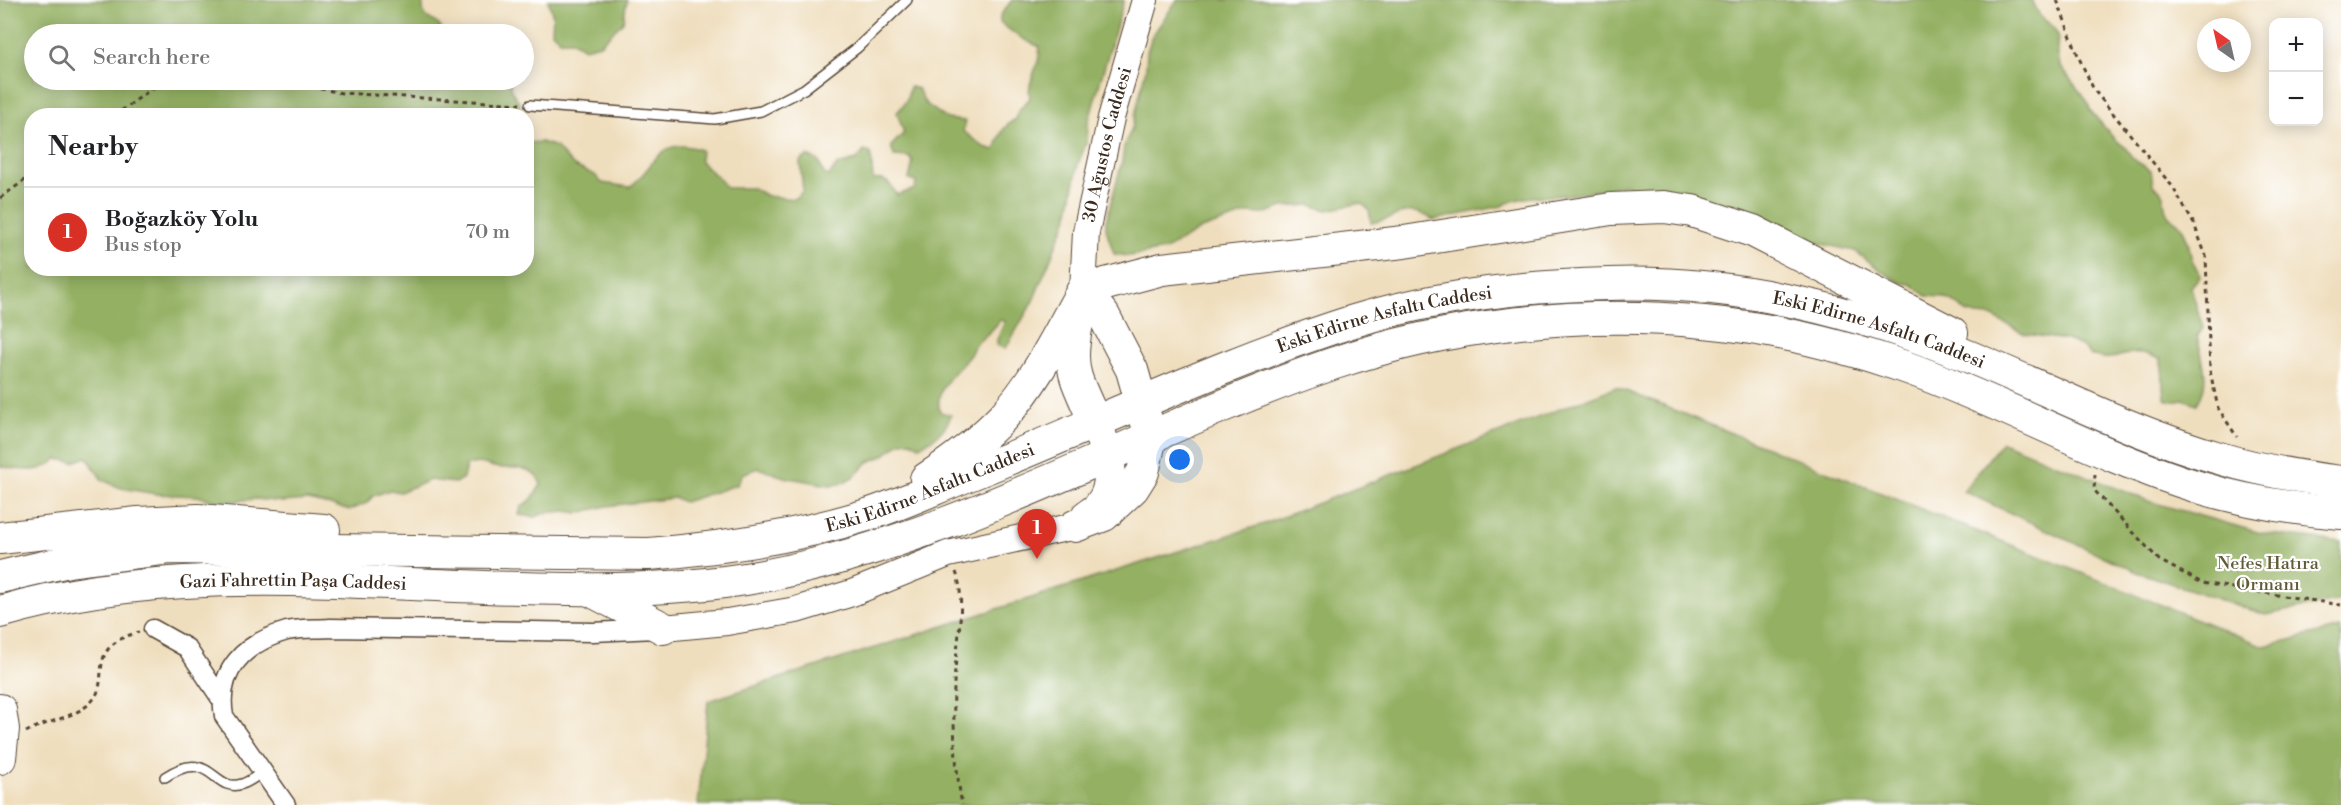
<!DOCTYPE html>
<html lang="en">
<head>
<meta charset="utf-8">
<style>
	:root { --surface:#fff; --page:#f6f6f6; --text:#202124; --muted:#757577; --line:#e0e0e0; --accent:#d93025 }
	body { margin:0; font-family:"Libre Bodoni",serif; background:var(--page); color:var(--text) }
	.controls { position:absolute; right:18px; top:18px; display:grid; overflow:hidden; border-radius:12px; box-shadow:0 3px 15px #0003 }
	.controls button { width:54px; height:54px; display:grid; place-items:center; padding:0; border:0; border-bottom:2px solid var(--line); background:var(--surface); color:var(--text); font:30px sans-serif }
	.compass { position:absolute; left:2197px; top:18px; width:54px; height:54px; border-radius:50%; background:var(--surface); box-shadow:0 3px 15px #0003; rotate:326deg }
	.you { position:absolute; left:1180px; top:460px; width:21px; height:21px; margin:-15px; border:4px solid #fff; border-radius:50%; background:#1a73e8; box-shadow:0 0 0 9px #1a73e833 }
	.badge { display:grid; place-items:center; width:39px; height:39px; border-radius:50%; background:var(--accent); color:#fff; font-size:20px; font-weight:700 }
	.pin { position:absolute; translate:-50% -50px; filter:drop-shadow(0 2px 3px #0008) }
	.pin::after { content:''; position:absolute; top:32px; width:21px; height:18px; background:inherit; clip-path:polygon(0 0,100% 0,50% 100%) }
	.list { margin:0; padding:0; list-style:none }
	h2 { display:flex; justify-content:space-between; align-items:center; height:78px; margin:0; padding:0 24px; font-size:26px }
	h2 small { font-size:20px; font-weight:400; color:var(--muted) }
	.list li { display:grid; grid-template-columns:39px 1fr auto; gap:18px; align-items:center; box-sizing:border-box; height:90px; padding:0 24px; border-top:2px solid var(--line) }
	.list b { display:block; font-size:22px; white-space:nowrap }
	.list p { margin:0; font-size:20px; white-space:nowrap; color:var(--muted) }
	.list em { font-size:20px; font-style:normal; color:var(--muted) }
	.icon { flex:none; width:33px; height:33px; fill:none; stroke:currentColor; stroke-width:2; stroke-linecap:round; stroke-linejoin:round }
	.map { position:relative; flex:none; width:2341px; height:805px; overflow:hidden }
	.search { position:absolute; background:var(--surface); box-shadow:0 3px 15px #0003; left:24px; top:24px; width:510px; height:66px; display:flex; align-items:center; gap:15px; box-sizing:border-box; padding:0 21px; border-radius:33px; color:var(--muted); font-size:22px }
	.panel { position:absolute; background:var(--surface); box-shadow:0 3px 15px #0003; left:24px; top:108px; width:510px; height:168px; border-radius:24px }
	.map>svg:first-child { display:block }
	.forest { fill:#94b164; stroke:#686e41; stroke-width:1.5 }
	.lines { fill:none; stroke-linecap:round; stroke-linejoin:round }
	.lane-casing { stroke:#564536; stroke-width:12 }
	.street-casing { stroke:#564536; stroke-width:21 }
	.secondary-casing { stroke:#564536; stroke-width:28 }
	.highway-casing { stroke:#564536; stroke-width:34 }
	.path { stroke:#564536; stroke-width:3; stroke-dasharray:4.5 4.5; stroke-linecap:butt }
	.lane { stroke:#fff; stroke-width:9 }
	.street { stroke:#fff; stroke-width:18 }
	.secondary { stroke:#fff; stroke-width:26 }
	.highway { stroke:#fff; stroke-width:32 }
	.labels { text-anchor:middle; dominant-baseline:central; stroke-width:4.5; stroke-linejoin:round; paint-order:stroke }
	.street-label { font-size:18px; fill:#3b2a1e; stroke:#fff }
	.park-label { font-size:18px; fill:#615b37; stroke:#fff }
</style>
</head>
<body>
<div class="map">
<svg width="2341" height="805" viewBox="0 0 2341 805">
	<rect width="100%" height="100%" fill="#fff"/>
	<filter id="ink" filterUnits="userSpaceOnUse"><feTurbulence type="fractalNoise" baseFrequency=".0167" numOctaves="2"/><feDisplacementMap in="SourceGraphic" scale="12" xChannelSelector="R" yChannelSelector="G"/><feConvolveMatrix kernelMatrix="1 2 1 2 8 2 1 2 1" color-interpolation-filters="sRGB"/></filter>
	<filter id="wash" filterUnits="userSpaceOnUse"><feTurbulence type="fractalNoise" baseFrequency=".008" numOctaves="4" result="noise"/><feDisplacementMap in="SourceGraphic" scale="24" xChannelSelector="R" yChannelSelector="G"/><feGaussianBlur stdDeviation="1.35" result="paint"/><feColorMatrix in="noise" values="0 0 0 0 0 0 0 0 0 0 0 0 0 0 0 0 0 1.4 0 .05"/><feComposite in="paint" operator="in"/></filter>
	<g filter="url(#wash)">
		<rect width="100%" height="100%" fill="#efdebd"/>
		<!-- forest -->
		<path class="forest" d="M0,0H422L424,15L439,25L446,34H34V80H510L511,90L520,104L517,116H32V268H526L527,143L541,142L556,147L574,166L595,175L602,183L630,187C657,165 658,135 701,150L700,160C709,171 719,176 726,188H753L767,196L794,199L803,191L800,161L807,156L818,160L824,174L829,176L837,165L857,160L864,151L871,153L873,180C888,178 889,183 897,195L915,189L916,182L909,179L913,162L910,157L894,156L891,146L904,133L897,113L906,101L910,87L918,89L925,103L947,119L965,121L963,131L984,147L995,150C1001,135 1000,128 1016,119L1019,110L1030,98C1026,79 1042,66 1039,46C1029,44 1007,29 1000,22V16L1012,0H1124L1088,123L1087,141L1078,164L1068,217L1032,303L1006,348L997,346V340L1005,321L1000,320C993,331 985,335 976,344C973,347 972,352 969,356C956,373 933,388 940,412L951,415C946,429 934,440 919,446L911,441L901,442L883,456L868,462L855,476L840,484L829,485L784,477L758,468L742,474L737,485L684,502L675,498L607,506L578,513L566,511L543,513L536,517L519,515L521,507L531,500L541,485C536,467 517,467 502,468C488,468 482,459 466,466L463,478L455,483L430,480L400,492L390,490L373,496L367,503L350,510L308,500L283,502L257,499L219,502L197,496L156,494L121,488L102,480L87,457L74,462L57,459C41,475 21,470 0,466Z
			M548,0H627L623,22L600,44L584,48L571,40H560L552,32L553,16Z
			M1177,0H2032L2040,16L2053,27L2058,35L2057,48L2060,66L2088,102L2090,110L2116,141L2124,146L2134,160L2151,170L2153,185C2171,196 2159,203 2169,216C2172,219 2178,221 2180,225C2188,235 2189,249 2192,260C2193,266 2199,269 2200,276L2191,287L2203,328L2197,337C2203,360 2211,384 2197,404L2183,399L2172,401L2165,399C2161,390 2165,373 2160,359C2133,347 2133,355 2109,358C2103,359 2098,356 2091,356L2082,346L2067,340L2025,334L1991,316L1977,315L1966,312L1959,305L1943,297L1927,296L1911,284L1901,283L1884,273L1855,251L1808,241L1651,190L1636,194L1629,191L1626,184C1610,189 1592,191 1575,194C1551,198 1524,193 1502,206L1434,220C1404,201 1400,219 1371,223L1369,210L1361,203L1327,210L1310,205L1283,207L1263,214L1249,213L1201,229L1165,250L1129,256L1114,254L1106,229V221L1122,162L1124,146L1132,128L1146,68L1147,52L1152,36Z
			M1616,387L2264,646L2341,628V805H698L708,701L1267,523Z
			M2002,442L2151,502L2261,533L2341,542V600L2266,615L2137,572L1963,491Z"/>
	</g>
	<g filter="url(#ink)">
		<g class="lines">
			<!-- lane casing -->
			<g class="lane-casing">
				<path id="lane" d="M530,105L715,119L761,111L804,89L857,48L907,0
					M165,777C211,746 213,794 242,784C249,782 256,776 263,772"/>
			</g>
			<!-- street casing -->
			<g class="street-casing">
				<path id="street" d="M153,629L187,648L221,699
					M286,805L224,716C216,670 245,643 287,631C300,628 316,629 330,628L593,632L655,629"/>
			</g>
			<!-- secondary casing -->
			<g class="secondary-casing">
				<g id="secondary">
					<path id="s1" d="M1083,290L1086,232L1111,118L1145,0"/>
					<path d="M663,628L727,622L796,610L852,593L948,554L1075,526"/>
				</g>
			</g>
			<!-- highway casing -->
			<g class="highway-casing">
				<g id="highway">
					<path d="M1080,308C1076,330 1069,355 1076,377C1086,410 1128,471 1101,504C1098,509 1092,513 1087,516"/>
					<path d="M926,479C953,461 979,442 1002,418C1036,382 1059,333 1083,290L1162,269L1404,242L1611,209L1664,207L1692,211L1753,231L1952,333"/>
					<path d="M1075,526L1104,515L1133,488L1143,472L1151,437L1132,370L1104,316L1083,290"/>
					<path d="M0,538L138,523L198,520L324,530"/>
					<path id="s2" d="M0,577L69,561L171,548L649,554C723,548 796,537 867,515C901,504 933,489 966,476C1095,425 1221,363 1354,321C1436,296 1523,286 1609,284C1727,280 1846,308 1955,351C2044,386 2128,432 2219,458C2259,470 2300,477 2341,482"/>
					<path d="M592,591L663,628"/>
					<path id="s3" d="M0,612C184,558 380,588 569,589C633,590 699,588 763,576C963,538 1140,430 1332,364C1449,324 1580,310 1704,322C1772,328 1840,345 1905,367C2004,402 2097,456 2198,487C2244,501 2293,509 2341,513"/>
					<path d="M0,710L3,729L0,758"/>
				</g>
			</g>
			<!-- path -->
			<path class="path" d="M2057,0L2079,58L2094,90L2172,186L2194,224L2206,256L2210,371L2218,408L2237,437
				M276,80L342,93L520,104
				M114,116L164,80
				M0,198L32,175
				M2095,474L2094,490L2159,560L2202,583L2341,605
				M956,572C967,601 955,653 954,684C953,725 955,765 962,805
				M26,732C46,721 74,718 90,703C114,681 81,648 139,632"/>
			<!-- lane -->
			<use href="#lane" class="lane"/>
			<!-- street -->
			<use href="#street" class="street"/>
			<!-- secondary -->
			<use href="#secondary" class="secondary"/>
			<!-- highway -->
			<use href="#highway" class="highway"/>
		</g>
	</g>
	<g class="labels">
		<!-- street labels -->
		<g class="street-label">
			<text stroke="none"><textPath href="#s1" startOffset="148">30 Ağustos Caddesi</textPath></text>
			<text stroke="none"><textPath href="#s2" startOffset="1428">Eski Edirne Asfaltı Caddesi</textPath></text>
			<text stroke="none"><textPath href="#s2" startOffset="1932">Eski Edirne Asfaltı Caddesi</textPath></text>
			<text stroke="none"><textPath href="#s2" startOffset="942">Eski Edirne Asfaltı Caddesi</textPath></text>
			<text stroke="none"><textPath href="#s3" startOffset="296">Gazi Fahrettin Paşa Caddesi</textPath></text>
		</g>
		<!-- park labels -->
		<g class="park-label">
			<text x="2268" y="563">Nefes Hatıra<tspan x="2268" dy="21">Ormanı</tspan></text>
		</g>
	</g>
</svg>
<div class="controls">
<button>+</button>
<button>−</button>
</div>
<svg class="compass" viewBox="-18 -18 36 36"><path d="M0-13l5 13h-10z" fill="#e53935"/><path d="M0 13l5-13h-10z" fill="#757577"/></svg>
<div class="you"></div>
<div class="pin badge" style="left:1037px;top:559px">1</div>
<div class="search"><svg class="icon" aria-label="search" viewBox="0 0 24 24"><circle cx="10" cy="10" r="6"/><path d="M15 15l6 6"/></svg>Search here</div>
<section class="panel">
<h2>Nearby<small></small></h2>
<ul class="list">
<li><span class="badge">1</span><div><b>Boğazköy Yolu</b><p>Bus stop</p></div><em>70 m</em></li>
</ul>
</section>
</div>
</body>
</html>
